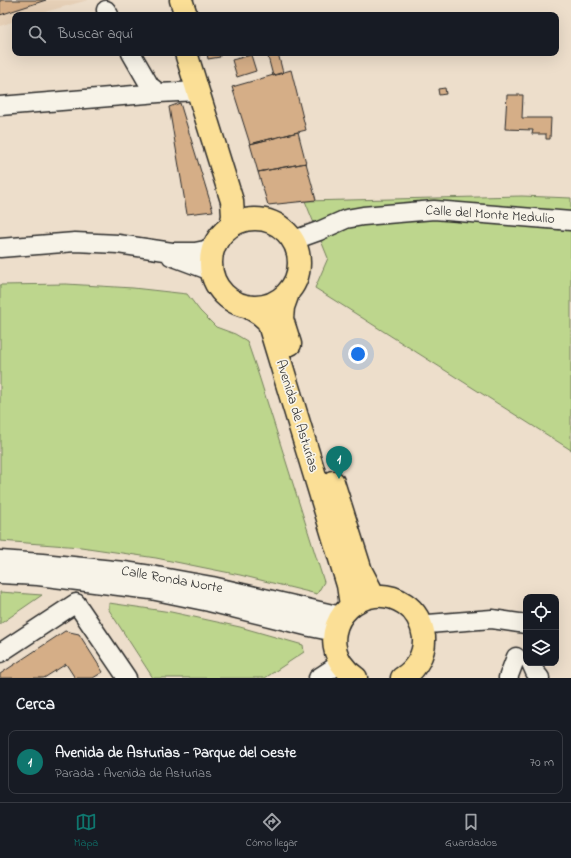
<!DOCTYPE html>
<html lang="es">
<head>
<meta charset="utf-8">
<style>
	:root { --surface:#171b24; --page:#242831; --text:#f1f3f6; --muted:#9ea1a6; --line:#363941; --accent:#0f766e }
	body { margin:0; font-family:"Indie Flower",sans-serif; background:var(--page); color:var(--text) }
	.controls { position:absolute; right:12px; bottom:12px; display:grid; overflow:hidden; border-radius:8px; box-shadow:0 4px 16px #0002 }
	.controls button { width:36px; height:36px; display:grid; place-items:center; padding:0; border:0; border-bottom:1px solid var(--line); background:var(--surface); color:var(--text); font:20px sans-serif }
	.you { position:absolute; left:358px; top:354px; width:14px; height:14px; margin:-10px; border:3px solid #fff; border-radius:50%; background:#1a73e8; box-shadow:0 0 0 6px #1a73e833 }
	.badge { display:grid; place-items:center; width:26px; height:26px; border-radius:50%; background:var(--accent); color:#fff; font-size:13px; font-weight:700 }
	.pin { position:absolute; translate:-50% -33px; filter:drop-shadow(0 1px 2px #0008) }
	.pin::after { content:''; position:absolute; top:21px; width:14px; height:12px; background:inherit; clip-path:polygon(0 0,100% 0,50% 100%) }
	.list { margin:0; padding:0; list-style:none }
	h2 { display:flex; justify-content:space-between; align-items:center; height:52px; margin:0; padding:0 16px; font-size:17px }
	h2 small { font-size:13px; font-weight:400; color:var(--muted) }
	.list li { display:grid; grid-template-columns:26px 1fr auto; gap:12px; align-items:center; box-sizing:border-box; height:64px; margin:0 8px 8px; padding:0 8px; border:1px solid var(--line); border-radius:8px }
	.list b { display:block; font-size:15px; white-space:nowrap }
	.list p { margin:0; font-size:13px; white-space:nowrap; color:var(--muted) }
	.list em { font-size:13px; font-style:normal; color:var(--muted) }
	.icon { flex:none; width:22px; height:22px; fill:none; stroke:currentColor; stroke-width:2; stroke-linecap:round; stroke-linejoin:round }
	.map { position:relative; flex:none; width:571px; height:678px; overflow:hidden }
	.search { position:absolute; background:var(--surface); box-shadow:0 4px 16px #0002; left:12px; right:12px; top:12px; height:44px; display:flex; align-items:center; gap:10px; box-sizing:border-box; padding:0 14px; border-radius:8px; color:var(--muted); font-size:15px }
	.sheet { height:124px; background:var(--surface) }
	nav { display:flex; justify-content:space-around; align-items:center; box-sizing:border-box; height:56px; border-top:1px solid var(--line); background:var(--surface); font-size:11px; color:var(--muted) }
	nav a { display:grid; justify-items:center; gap:2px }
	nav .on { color:var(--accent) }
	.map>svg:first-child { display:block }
	.built { fill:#e6d0b7 }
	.green { fill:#bdd68d; stroke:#74805c }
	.building { fill:#d5ae87; stroke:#2b2b2b }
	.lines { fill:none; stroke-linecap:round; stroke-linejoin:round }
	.minor-casing { stroke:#2b2b2b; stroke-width:21 }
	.major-casing { stroke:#2b2b2b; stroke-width:25 }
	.minor { stroke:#f7f3e8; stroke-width:18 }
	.major { stroke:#fbdf96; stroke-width:22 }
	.labels { text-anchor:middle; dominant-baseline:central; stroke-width:3.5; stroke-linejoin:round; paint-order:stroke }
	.street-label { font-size:14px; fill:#2b2b2b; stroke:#f7f3e8 }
</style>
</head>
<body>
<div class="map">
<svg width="571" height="678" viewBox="0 0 571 678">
	<rect width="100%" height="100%" fill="#eddecb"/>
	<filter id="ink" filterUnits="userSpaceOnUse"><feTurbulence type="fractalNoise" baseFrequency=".025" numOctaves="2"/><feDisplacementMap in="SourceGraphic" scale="8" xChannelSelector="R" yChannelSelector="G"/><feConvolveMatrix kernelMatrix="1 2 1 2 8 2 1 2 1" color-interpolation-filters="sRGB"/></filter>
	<g filter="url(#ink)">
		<!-- built -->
		<path class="built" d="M0,0H88L34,15H15V21L0,26Z"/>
		<!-- green -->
		<path class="green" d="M522,196L571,198V450L315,288L328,258L305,201Z
			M66,284L133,288L187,294L200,311L216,327L235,334L247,341L259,376L324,582L317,594L240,575L156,558L81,547L0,541V285Z
			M0,592L42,595L0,624Z
			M109,603L171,612L240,627L303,645L304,652L265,678H153L109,610Z"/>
		<!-- building -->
		<path class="building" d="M0,0H46L0,15Z
			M207,53H219L220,57L208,59Z
			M267,53H278L283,73L273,76Z
			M251,55L256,71L237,77L232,60Z
			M291,70L306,130L250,144L232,87Z
			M445,88L446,94L439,95L438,89Z
			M507,95H523L522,118H551L550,139H546V134H532L533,130L505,129Z
			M180,103L213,211L187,214L169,107Z
			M298,132L306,163L258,172L250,144Z
			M306,163L316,200L268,205L258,172Z
			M65,631L79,634L103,672L93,678H75L66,664L44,678H0V674Z"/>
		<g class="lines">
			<!-- minor casing -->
			<g class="minor-casing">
				<path id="minor" d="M106,10L109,15
					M131,53L150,86L159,93L198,91
					M0,106L159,93
					M294,240L319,231L346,219L363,216L434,210L571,221
					M0,248L75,242L118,244L172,252H195L205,250L214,245
					M171,256L211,271
					M0,560L42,563L124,571L151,575L212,586L341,616
					M0,574L38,576L151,590L209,602L310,627L335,632
					M76,603L127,678
					M423,628L428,624L492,619L526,624
					M0,653L76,603
					M531,663L535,672L540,678
					M318,678L341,663
					M508,678L516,657"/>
			</g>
			<!-- major casing -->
			<g class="major-casing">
				<path id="major" d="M181,0L186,15
					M186,53L232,201L233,216L231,225
					M211 263a44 44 0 1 1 88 0a44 44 0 1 1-88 0Z
					M288,293L283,307L282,319L290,344
					M247,306L260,314L268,321L348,585L351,605
					M333,482L361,571L374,596
					M356,678C350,674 345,669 341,663C316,622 365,577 405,604C417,612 422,624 424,637C425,654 416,670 402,678"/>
			</g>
			<!-- minor -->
			<use href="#minor" class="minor"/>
			<!-- major -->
			<use href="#major" class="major"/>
		</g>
	</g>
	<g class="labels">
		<!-- street labels -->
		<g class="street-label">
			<text transform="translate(490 215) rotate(4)">Calle del Monte Medulio</text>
			<text transform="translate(297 416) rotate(73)">Avenida de Asturias</text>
			<text transform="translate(172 580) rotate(10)">Calle Ronda Norte</text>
		</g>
	</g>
</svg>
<div class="controls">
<button><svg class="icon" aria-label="locate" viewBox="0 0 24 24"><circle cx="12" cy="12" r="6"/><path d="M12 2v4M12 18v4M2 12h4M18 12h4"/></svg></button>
<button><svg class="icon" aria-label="layers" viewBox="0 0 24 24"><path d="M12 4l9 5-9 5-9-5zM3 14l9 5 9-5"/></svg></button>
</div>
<div class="you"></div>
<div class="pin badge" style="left:339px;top:479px">1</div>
<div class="search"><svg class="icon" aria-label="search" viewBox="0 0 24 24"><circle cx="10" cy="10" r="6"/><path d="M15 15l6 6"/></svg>Buscar aquí</div>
</div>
<section class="sheet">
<h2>Cerca<small></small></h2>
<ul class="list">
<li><span class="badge">1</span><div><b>Avenida de Asturias - Parque del Oeste</b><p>Parada · Avenida de Asturias</p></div><em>70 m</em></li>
</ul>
</section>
<nav>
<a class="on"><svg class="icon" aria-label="map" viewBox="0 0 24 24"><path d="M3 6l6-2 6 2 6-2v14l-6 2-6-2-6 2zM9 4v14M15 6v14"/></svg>Mapa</a>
<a><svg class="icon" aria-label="directions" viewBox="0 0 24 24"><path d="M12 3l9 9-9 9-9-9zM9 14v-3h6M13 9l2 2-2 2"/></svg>Cómo llegar</a>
<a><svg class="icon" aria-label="saved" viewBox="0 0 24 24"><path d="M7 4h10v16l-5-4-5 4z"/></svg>Guardados</a>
</nav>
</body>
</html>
